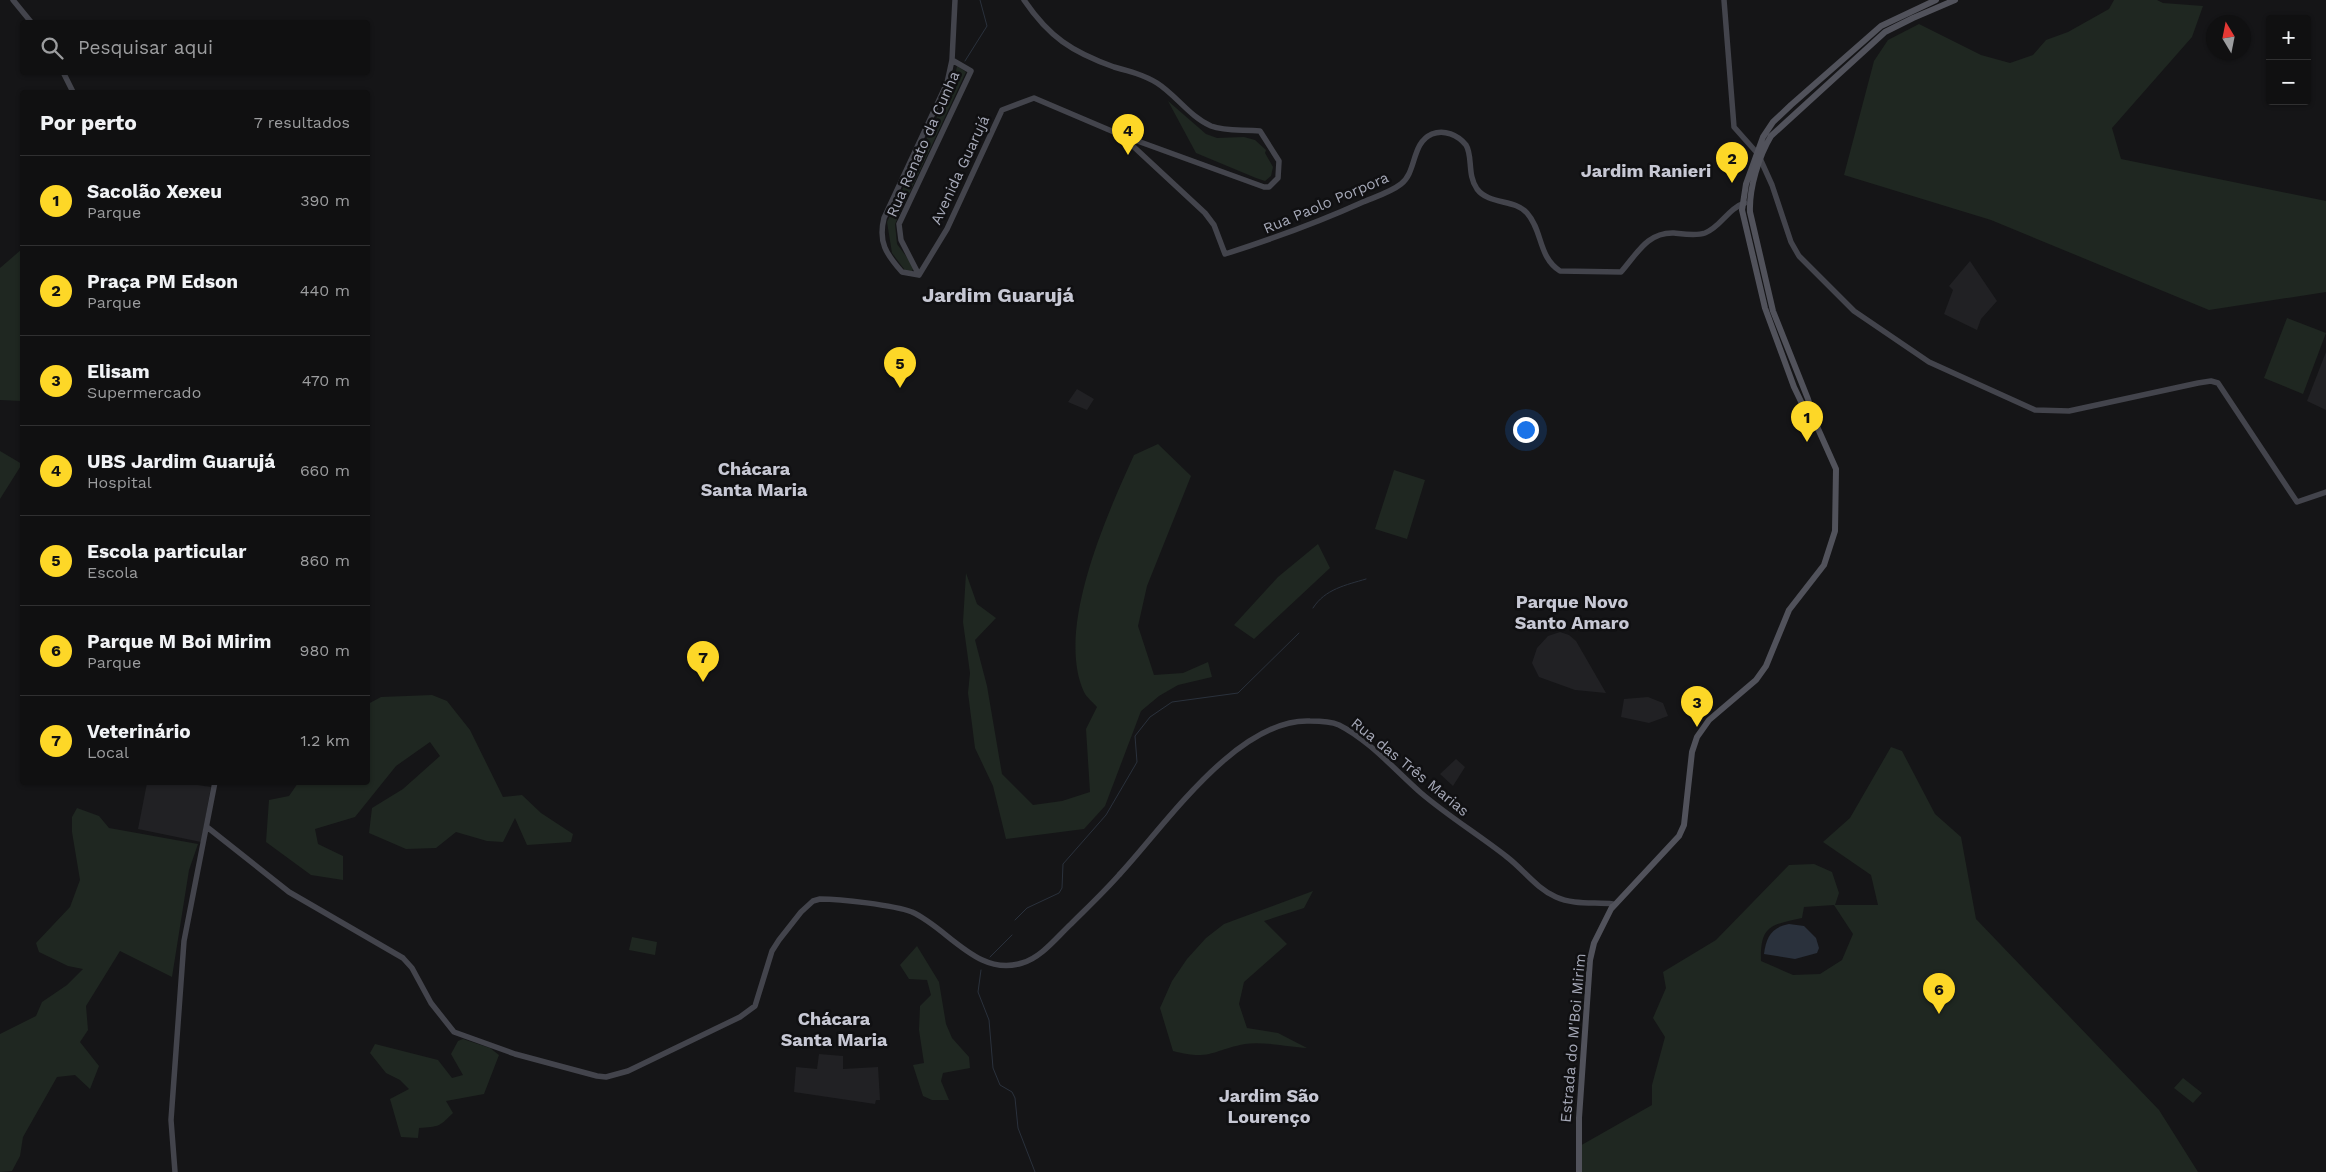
<!DOCTYPE html>
<html lang="pt">
<head>
<meta charset="utf-8">
<style>
	:root { --surface:#101011; --page:#19191a; --text:#f1f3f6; --muted:#9c9d9f; --line:#303031; --accent:#fdd727 }
	body { margin:0; font-family:"Work Sans",sans-serif; background:var(--page); color:var(--text) }
	.controls { position:absolute; right:15px; top:15px; display:grid; overflow:hidden; border-radius:5px; box-shadow:0 1px 4px #0004 }
	.controls button { width:45px; height:45px; display:grid; place-items:center; padding:0; border:0; border-bottom:1px solid var(--line); background:var(--surface); color:var(--text); font:25px sans-serif }
	.compass { position:absolute; left:2206px; top:15px; width:45px; height:45px; border-radius:50%; background:var(--surface); box-shadow:0 1px 4px #0004; rotate:350deg }
	.you { position:absolute; left:1525px; top:429px; width:18px; height:18px; margin:-12px; border:4px solid #fff; border-radius:50%; background:#1a73e8; box-shadow:0 0 0 8px #1a73e833 }
	.badge { display:grid; place-items:center; width:32px; height:32px; border-radius:50%; background:var(--accent); color:#111; font-size:16px; font-weight:700 }
	.pin { position:absolute; translate:-50% -41px; filter:drop-shadow(0 1px 2px #0008) }
	.pin::after { content:''; position:absolute; top:26px; width:18px; height:15px; background:inherit; clip-path:polygon(0 0,100% 0,50% 100%) }
	.list { margin:0; padding:0; list-style:none }
	h2 { display:flex; justify-content:space-between; align-items:center; height:65px; margin:0; padding:0 20px; font-size:21px }
	h2 small { font-size:16px; font-weight:400; color:var(--muted) }
	.list li { display:grid; grid-template-columns:32px 1fr auto; gap:15px; align-items:center; box-sizing:border-box; height:90px; padding:0 20px; border-top:1px solid var(--line) }
	.list b { display:block; font-size:19px; white-space:nowrap }
	.list p { margin:0; font-size:16px; white-space:nowrap; color:var(--muted) }
	.list em { font-size:16px; font-style:normal; color:var(--muted) }
	.icon { flex:none; width:28px; height:28px; fill:none; stroke:currentColor; stroke-width:2; stroke-linecap:round; stroke-linejoin:round }
	.map { position:relative; flex:none; width:2326px; height:1172px; overflow:hidden }
	.search { position:absolute; background:var(--surface); box-shadow:0 1px 4px #0004; left:20px; top:20px; width:350px; height:55px; display:flex; align-items:center; gap:12px; box-sizing:border-box; padding:0 18px; border-radius:5px; color:var(--muted); font-size:19px }
	.panel { position:absolute; background:var(--surface); box-shadow:0 1px 4px #0004; left:20px; top:90px; width:350px; height:695px; border-radius:5px }
	.map>svg:first-child { display:block }
	.built { fill:#212124 }
	.green { fill:#1f2721; fill-rule:evenodd }
	.water { fill:#2a313c }
	.lines { fill:none; stroke-linecap:round; stroke-linejoin:round }
	.stream { stroke:#2a313c; stroke-width:1 }
	.secondary { stroke:#43444c; stroke-width:5.5 }
	.primary { stroke:#51525b; stroke-width:6 }
	.labels { text-anchor:middle; dominant-baseline:central; stroke-width:5; stroke-linejoin:round; paint-order:stroke }
	.street-label { font-size:15px; fill:#a6a9b8; stroke:#101012 }
	.quarter-label { font-size:18px; font-weight:bold; fill:#c7c8d4; stroke:#101012 }
	.district-label { font-size:20px; font-weight:bold; fill:#c7c8d4; stroke:#101012 }
</style>
</head>
<body>
<div class="map">
<svg width="2326" height="1172" viewBox="0 0 2326 1172">
	<rect width="100%" height="100%" fill="#151517"/>
	<!-- built -->
	<path class="built" d="M1970,261L1997,301L1981,319L1977,330L1944,314L1953,290L1949,286Z
		M2326,352V410L2307,401Z
		M1077,389L1094,399L1087,410L1068,402Z
		M1560,632L1569,635L1576,641L1606,693L1575,690L1539,677L1532,663L1537,648L1548,636Z
		M1648,697L1663,703L1668,716L1649,723L1621,717L1624,699Z
		M1456,759L1465,767L1453,786L1440,774Z
		M147,783H184L211,787L201,842L138,829Z
		M819,1054L843,1056V1069L878,1067L880,1100H876L875,1104L794,1092L796,1067L817,1069Z"/>
	<!-- green -->
	<path class="green" d="M2114,0H2157L2163,3L2203,6L2192,37L2112,128L2121,159L2326,201V292L2209,310L1991,220L1844,175L1874,61L1888,40L1919,24L1981,55L2010,63L2033,55L2046,40L2068,32L2109,9Z
		M957,66L966,72L895,224L897,244L914,267L911,273H907L892,253L887,222L954,81Z
		M1168,101L1206,134L1217,138L1244,137L1255,140L1266,150L1265,153L1273,167L1271,176L1265,181L1256,178L1196,153Z
		M22,249V401L0,400V268Z
		M2287,318L2326,333L2303,394L2264,378Z
		M1158,444L1191,476L1147,586L1138,626L1154,675L1183,673L1208,662L1212,677L1178,685L1159,696L1141,711L1105,806L1084,829L1006,839L993,786L975,748L968,693L970,673L963,622L966,573L977,604L996,618L975,640L987,686L1002,774L1033,805L1062,801L1090,792L1086,729L1097,707C1093,702 1087,698 1084,692C1055,629 1107,515 1134,455Z
		M0,451L22,464L0,499Z
		M1394,470L1425,480L1407,539L1375,529Z
		M1318,544L1330,568L1254,639L1234,625L1278,577Z
		M432,695L447,701L470,730L503,797L522,795L541,813L573,834L571,842L527,845L515,818L503,842L487,841L456,832L436,848L406,849L369,833L372,808L403,789L440,756L430,742L396,766L355,817L315,829L318,844L343,856V880L311,875L266,842L269,800L289,796L298,783L368,782V704L381,697Z
		M1891,747L1902,751L1935,814L1961,837L1976,919L2159,1110L2198,1172H1579L1578,1147L1652,1105V1085L1665,1037L1653,1018L1666,988L1663,972L1716,940L1789,865L1814,864L1832,872L1839,893L1835,905H1878L1871,875L1823,842L1850,818ZM1834,905L1853,934L1842,960L1820,974L1793,975L1761,961C1760,925 1771,925 1802,918L1804,907Z
		M77,808L99,816L109,828L198,844L189,870L172,977L120,951L86,1006L88,1030L80,1042L99,1066L90,1089L75,1075L57,1077L23,1137L20,1156L12,1171L0,1172V1034L36,1016L42,1002L67,985L83,969L68,966L39,952L36,943L70,907L80,880L72,832V817Z
		M1313,891L1304,908L1264,921L1287,944L1244,982L1239,1004L1247,1028L1278,1033L1307,1048C1289,1047 1262,1041 1245,1044C1213,1050 1210,1061 1173,1051L1160,1008L1172,981L1187,959L1206,938L1224,924Z
		M632,937L657,942L655,955L629,950Z
		M917,946L939,982L946,1024L952,1038L969,1057L970,1068L943,1073L941,1081L949,1100H932L923,1096L913,1065L924,1063L919,1030L920,1006L931,995L927,980L909,979L900,965Z
		M463,1039L490,1048L499,1055L484,1094L446,1101L453,1113C438,1128 439,1126 419,1128L418,1138L401,1137L390,1099L409,1089L400,1080L386,1073L370,1053L375,1044L438,1060L452,1078L463,1075L451,1054L458,1041Z
		M2183,1078L2202,1093L2193,1103L2174,1088Z"/>
	<!-- water -->
	<path class="water" d="M1789,924L1804,926L1816,938L1819,948L1817,953L1795,959L1764,954C1766,937 1772,927 1789,924Z"/>
	<g class="lines">
		<!-- stream -->
		<path class="stream" d="M965,61L987,26L980,0
			M1313,608C1325,589 1346,585 1366,579
			M1015,920L1027,908L1059,893L1062,888L1063,864L1106,815L1137,762L1135,736L1150,717L1172,702L1238,693L1299,633
			M990,957L1012,935
			M981,970L978,992L989,1020L993,1068L1000,1085L1012,1092L1015,1098L1018,1128L1035,1172"/>
		<!-- secondary -->
		<path class="secondary" d="M13,0L31,22
			M1724,0L1734,127L1758,154L1772,185L1791,242L1799,256L1854,311L1929,362L2035,410L2069,411L2198,383L2211,381L2218,383L2297,502L2326,492
			M63,72L73,92
			M1121,135L1205,213L1214,225L1225,254C1272,239 1319,222 1363,202C1375,197 1391,192 1401,184C1417,172 1411,143 1432,134C1444,129 1458,135 1466,145C1473,156 1467,175 1477,189C1489,205 1515,199 1527,213C1543,231 1538,257 1560,271L1621,272C1637,254 1647,232 1674,233C1684,234 1696,236 1705,233C1721,227 1728,208 1745,203
			M919,275L947,229L1002,110L1034,98L1121,135L1264,187H1269L1278,178L1279,161L1260,131C1244,129 1226,132 1211,126C1190,117 1176,95 1157,83C1144,75 1129,71 1114,67C1072,52 1049,37 1024,0
			M919,275L902,272C886,254 878,242 884,218L947,83L952,60L955,0
			M919,275L901,240L899,224L971,71L952,60
			M207,827L289,892L403,958L412,968L431,1003L454,1032L515,1054L597,1076L606,1077L628,1071L740,1017L755,1006L772,951L779,940L801,912L813,901L820,899C841,899 893,905 912,912C948,928 977,977 1022,963C1041,958 1057,937 1071,924C1087,908 1104,892 1119,875C1164,827 1237,718 1310,721C1318,721 1332,722 1339,725C1369,740 1396,771 1421,793C1448,816 1479,835 1507,857C1524,870 1536,888 1556,897C1573,905 1594,902 1613,904
			M175,1172L171,1120L184,941L215,782"/>
		<!-- primary -->
		<path class="primary" d="M1815,422L1807,414L1794,387L1765,308L1742,210L1746,184L1763,137L1773,122L1791,105L1881,26L1936,0
			M1611,909L1679,836L1684,825L1692,752L1697,737L1709,720L1756,680L1766,666L1789,610L1824,565L1835,531L1836,469L1815,422L1808,399L1773,311L1750,212C1749,188 1759,156 1771,136L1885,32L1913,18L1955,0
			M1579,1172V1118L1590,960L1594,943L1612,907"/>
	</g>
	<g class="labels">
		<!-- street labels -->
		<g class="street-label">
			<text transform="translate(923 144) rotate(-66)">Rua Renato da Cunha</text>
			<text transform="translate(960 170) rotate(-65)">Avenida Guarujá</text>
			<text transform="translate(1326 203) rotate(-23)">Rua Paolo Porpora</text>
			<text transform="translate(1410 767) rotate(39)">Rua das Três Marias</text>
			<text transform="translate(1573 1038) rotate(-85)">Estrada do M'Boi Mirim</text>
		</g>
		<!-- quarter labels -->
		<g class="quarter-label">
			<text x="1646" y="170">Jardim Ranieri</text>
			<text x="754" y="468">Chácara<tspan x="754" dy="21">Santa Maria</tspan></text>
			<text x="1572" y="601">Parque Novo<tspan x="1572" dy="21">Santo Amaro</tspan></text>
			<text x="834" y="1018">Chácara<tspan x="834" dy="21">Santa Maria</tspan></text>
			<text x="1269" y="1095">Jardim São<tspan x="1269" dy="21">Lourenço</tspan></text>
		</g>
		<!-- district labels -->
		<g class="district-label">
			<text x="998" y="295">Jardim Guarujá</text>
		</g>
	</g>
</svg>
<div class="controls">
<button>+</button>
<button>−</button>
</div>
<svg class="compass" viewBox="-18 -18 36 36"><path d="M0-13l5 13h-10z" fill="#e53935"/><path d="M0 13l5-13h-10z" fill="#9c9d9f"/></svg>
<div class="you"></div>
<div class="pin badge" style="left:1807px;top:442px">1</div>
<div class="pin badge" style="left:1732px;top:183px">2</div>
<div class="pin badge" style="left:1697px;top:727px">3</div>
<div class="pin badge" style="left:1128px;top:155px">4</div>
<div class="pin badge" style="left:900px;top:388px">5</div>
<div class="pin badge" style="left:1939px;top:1014px">6</div>
<div class="pin badge" style="left:703px;top:682px">7</div>
<div class="search"><svg class="icon" aria-label="search" viewBox="0 0 24 24"><circle cx="10" cy="10" r="6"/><path d="M15 15l6 6"/></svg>Pesquisar aqui</div>
<section class="panel">
<h2>Por perto<small>7 resultados</small></h2>
<ul class="list">
<li><span class="badge">1</span><div><b>Sacolão Xexeu</b><p>Parque</p></div><em>390 m</em></li>
<li><span class="badge">2</span><div><b>Praça PM Edson</b><p>Parque</p></div><em>440 m</em></li>
<li><span class="badge">3</span><div><b>Elisam</b><p>Supermercado</p></div><em>470 m</em></li>
<li><span class="badge">4</span><div><b>UBS Jardim Guarujá</b><p>Hospital</p></div><em>660 m</em></li>
<li><span class="badge">5</span><div><b>Escola particular</b><p>Escola</p></div><em>860 m</em></li>
<li><span class="badge">6</span><div><b>Parque M Boi Mirim</b><p>Parque</p></div><em>980 m</em></li>
<li><span class="badge">7</span><div><b>Veterinário</b><p>Local</p></div><em>1.2 km</em></li>
</ul>
</section>
</div>
</body>
</html>
